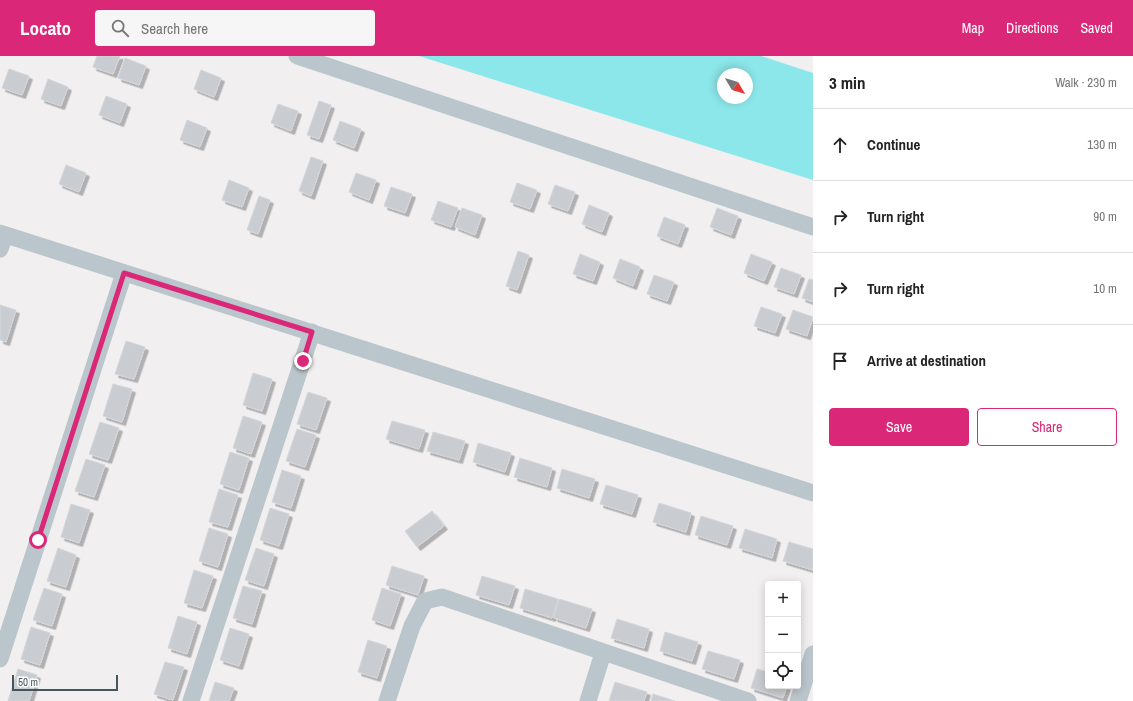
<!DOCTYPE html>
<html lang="en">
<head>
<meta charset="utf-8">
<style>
	:root { --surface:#fff; --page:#f6f6f6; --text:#222; --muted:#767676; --line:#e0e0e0; --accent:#db2777 }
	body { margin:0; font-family:"Archivo Narrow",sans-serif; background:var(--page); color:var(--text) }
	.controls { position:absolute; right:12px; bottom:12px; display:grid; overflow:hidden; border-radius:4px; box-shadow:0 2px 10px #0003 }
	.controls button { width:36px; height:36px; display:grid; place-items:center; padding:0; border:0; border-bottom:1px solid var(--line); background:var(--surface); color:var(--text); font:20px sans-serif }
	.compass { position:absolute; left:717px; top:12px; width:36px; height:36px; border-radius:50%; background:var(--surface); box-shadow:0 2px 10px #0003; rotate:128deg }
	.scale { position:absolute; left:12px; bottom:10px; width:106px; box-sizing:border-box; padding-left:4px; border:2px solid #47565c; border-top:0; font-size:11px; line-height:14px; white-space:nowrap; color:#47565c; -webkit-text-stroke:3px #fff; paint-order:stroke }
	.stop { position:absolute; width:12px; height:12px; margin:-9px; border:3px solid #db2777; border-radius:50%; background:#fff }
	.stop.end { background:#db2777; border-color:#fff; box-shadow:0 1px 4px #0008 }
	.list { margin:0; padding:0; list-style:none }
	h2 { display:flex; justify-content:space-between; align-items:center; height:52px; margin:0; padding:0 16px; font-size:17px }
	h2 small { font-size:13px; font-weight:400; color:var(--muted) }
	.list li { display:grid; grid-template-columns:26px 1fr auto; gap:12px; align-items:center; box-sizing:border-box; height:72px; padding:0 16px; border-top:1px solid var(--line) }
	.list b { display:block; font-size:15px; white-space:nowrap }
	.list em { font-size:13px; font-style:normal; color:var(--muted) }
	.actions { display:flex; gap:8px; padding:12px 16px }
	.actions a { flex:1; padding:9px 0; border:1px solid var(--accent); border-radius:4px; text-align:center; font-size:14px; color:var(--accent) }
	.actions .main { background:var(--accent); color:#fff }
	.icon { flex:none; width:22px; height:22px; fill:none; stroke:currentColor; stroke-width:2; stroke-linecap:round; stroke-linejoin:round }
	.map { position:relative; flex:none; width:813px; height:645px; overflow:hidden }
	header { display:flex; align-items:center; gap:24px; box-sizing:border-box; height:56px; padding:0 20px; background:var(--accent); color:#fff }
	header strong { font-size:19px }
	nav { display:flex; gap:22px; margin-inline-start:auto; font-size:14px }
	.search { width:280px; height:36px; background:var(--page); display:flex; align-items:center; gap:10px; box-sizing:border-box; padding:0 14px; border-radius:4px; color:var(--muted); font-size:15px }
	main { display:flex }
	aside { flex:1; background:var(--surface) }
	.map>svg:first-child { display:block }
	.water { fill:#8ce7ea; fill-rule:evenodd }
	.building { fill:#c9cdd1; stroke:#d3d6da; filter:url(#shadow) }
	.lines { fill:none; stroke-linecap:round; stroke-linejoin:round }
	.minor { stroke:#bbc6cc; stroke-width:17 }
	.route { stroke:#db2777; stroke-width:5 }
</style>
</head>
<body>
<header>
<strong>Locato</strong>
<div class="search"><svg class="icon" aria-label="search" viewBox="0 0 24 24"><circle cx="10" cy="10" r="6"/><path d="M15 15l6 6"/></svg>Search here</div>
<nav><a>Map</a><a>Directions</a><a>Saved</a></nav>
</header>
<main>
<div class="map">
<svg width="813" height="645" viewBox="0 0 813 645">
	<defs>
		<filter id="shadow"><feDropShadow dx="3.5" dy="3.5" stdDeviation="0" flood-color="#0004"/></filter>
	</defs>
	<rect width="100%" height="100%" fill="#f1efef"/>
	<!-- water -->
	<path class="water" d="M419,0H761L813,17V124ZM723,18H747V42H723Z"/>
	<!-- building -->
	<path class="building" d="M97,0H120L113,18L93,11Z
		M125,2L146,10L139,29L118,22Z
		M9,13L29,20L22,39L2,32Z
		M201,14L221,22L214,41L194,33Z
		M48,23L68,31L61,50L41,43Z
		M106,40L127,48L120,67L99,59Z
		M319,45L331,49L319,83L307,79Z
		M278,48L298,55L291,75L271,67Z
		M187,64L207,72L200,91L180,84Z
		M340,65L361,73L354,92L333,84Z
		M311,101L323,105L311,140L299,135Z
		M66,109L86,117L79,136L59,128Z
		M356,117L376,124L369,144L349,136Z
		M229,124L249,132L242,151L222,144Z
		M517,127L537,134L530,153L510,146Z
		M555,129L575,136L568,155L548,148Z
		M391,131L412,138L405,157L384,150Z
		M259,140L270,144L258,178L247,174Z
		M438,145L458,152L451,171L431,164Z
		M589,149L609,157L602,176L582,168Z
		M462,152L482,159L475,179L455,171Z
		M717,152L738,160L731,179L710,171Z
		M664,161L685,169L678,188L657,180Z
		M518,195L529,199L517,234L506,230Z
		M580,198L600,206L593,225L573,218Z
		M751,198L772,206L764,225L744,217Z
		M620,203L640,211L633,230L613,222Z
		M781,212L801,219L794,238L774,231Z
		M654,219L674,226L667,245L647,238Z
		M809,223L813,224V246L802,242Z
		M0,249L16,254L6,286L0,284Z
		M761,251L782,258L775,277L754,270Z
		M793,254L813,261L807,280L786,273Z
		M126,285L145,291L134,323L115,318Z
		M253,317L272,323L262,355L243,349Z
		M113,328L132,333L122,366L103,360Z
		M308,336L327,342L316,374L297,368Z
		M243,360L262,366L251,398L233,392Z
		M392,365L425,374L419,393L386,383Z
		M100,366L119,372L108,404L89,398Z
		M297,373L316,379L305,411L286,405Z
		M433,376L465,385L459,404L427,395Z
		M478,387L511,397L505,416L473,406Z
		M230,396L249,402L239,434L220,428Z
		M520,402L552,412L547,431L514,421Z
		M86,403L105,409L94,441L75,435Z
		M562,413L595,423L589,442L557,432Z
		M282,414L301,420L291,452L272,446Z
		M606,429L638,439L632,458L600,448Z
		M219,433L238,439L228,471L209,466Z
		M659,447L691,457L686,476L653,466Z
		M71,448L90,454L79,487L61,481Z
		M270,452L289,458L279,490L260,484Z
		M432,455L444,470L417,491L405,475Z
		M701,460L733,470L727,489L695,479Z
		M209,472L228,478L218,511L199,505Z
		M745,473L777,483L772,502L739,492Z
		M789,486L813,493V514L783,505Z
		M58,492L76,499L66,531L47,525Z
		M256,492L274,498L264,530L245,524Z
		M392,510L424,520L418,539L386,529Z
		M194,514L213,520L202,552L184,547Z
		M482,520L515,530L509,549L476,539Z
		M243,530L262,535L252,568L233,562Z
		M44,532L62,538L52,570L33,564Z
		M382,532L401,538L390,570L372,564Z
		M525,533L558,543L552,562L520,552Z
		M559,543L592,553L586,572L554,562Z
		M178,560L197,566L187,598L168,592Z
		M617,563L649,573L644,592L611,582Z
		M31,571L50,577L40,609L21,603Z
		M230,572L249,578L239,610L220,604Z
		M665,576L698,586L692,605L660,595Z
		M368,584L387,590L377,622L358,616Z
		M708,595L740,604L734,623L702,613Z
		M165,606L184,611L173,644L154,638Z
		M18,613L37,619L29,645H8Z
		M757,613L768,616V630H787L783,642L751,632Z
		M215,626L234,632L229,645H209Z
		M615,626L647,636L644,645H609Z
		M653,638L675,645H651Z"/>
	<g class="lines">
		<!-- minor -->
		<path class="minor" d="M297,0L813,171
			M0,177L813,437
			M0,193L5,179
			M0,603L124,217
			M191,645L312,276
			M387,645L412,570L425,545L442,541L748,645
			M588,645L603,597
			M798,645L813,598"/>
	</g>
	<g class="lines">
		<!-- route -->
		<path class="route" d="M38,484L124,217L312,276L303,305"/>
	</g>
</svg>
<div class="controls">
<button>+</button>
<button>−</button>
<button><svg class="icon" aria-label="locate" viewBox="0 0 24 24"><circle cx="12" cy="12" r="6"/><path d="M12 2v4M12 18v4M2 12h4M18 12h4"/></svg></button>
</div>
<svg class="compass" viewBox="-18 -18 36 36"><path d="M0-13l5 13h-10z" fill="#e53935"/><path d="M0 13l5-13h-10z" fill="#767676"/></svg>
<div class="scale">50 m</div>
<div class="stop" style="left:38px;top:484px"></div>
<div class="stop end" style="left:303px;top:305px"></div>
</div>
<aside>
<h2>3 min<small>Walk · 230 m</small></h2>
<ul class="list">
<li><svg class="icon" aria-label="ahead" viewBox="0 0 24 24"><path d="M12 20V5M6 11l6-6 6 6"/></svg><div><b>Continue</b></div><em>130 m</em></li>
<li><svg class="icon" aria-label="right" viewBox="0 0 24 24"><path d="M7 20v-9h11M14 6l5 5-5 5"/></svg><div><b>Turn right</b></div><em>90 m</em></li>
<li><svg class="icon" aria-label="right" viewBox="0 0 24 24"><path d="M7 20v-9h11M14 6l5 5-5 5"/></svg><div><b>Turn right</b></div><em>10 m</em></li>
<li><svg class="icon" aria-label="arrive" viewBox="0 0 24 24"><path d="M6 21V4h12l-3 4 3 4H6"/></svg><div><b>Arrive at destination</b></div></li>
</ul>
<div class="actions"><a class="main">Save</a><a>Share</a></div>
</aside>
</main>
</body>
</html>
